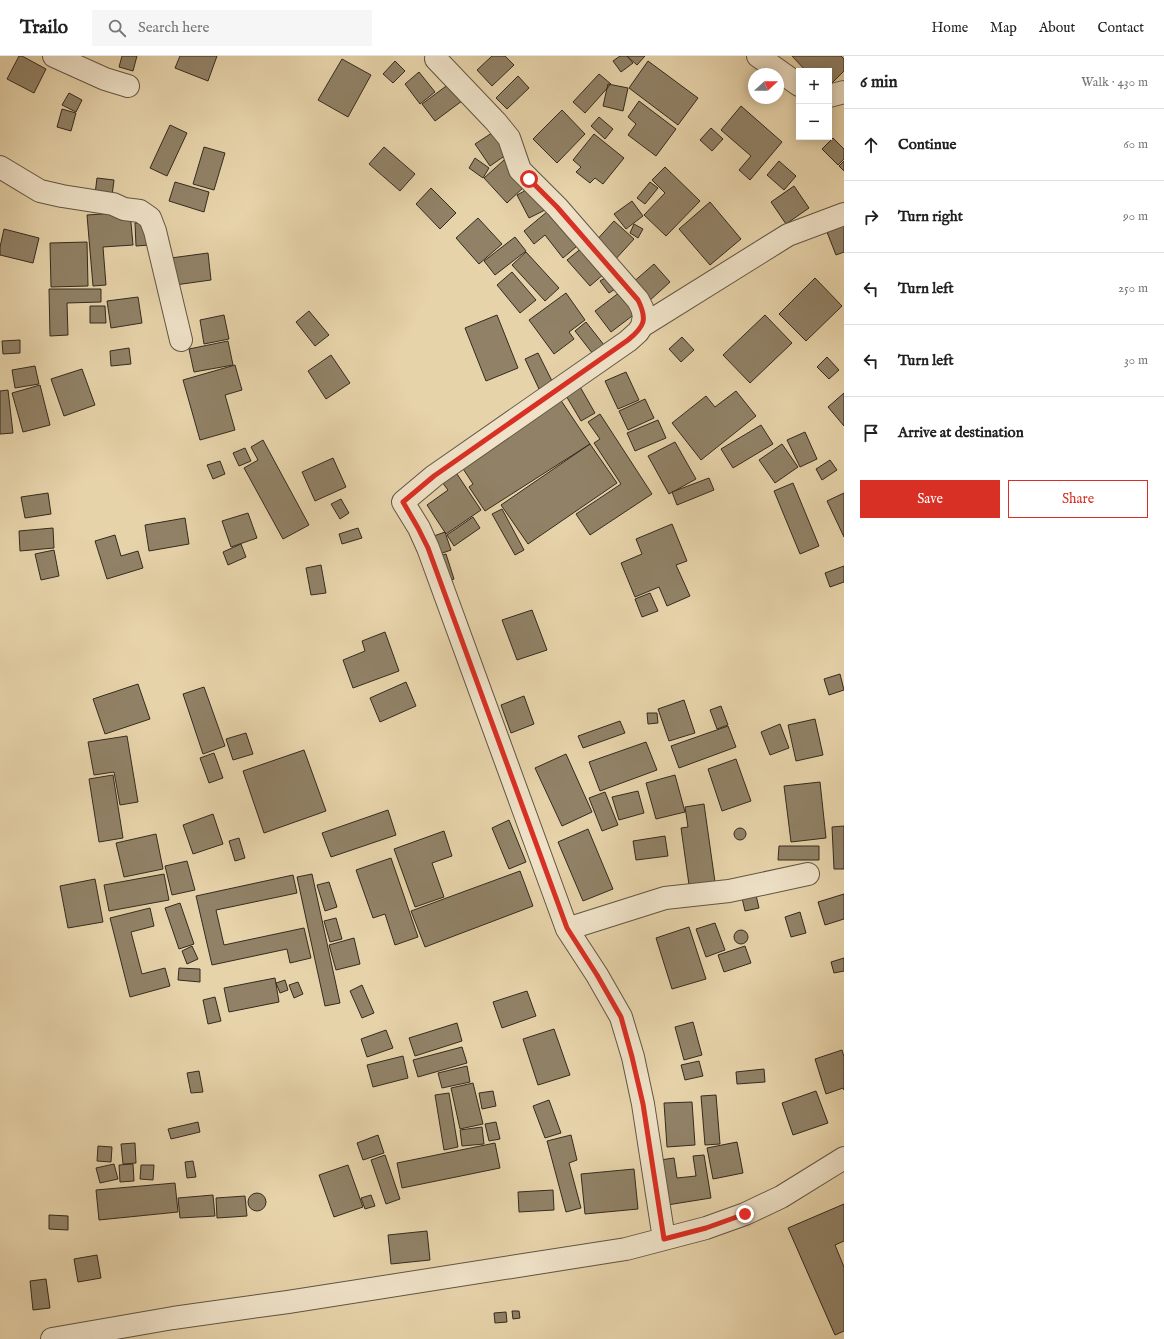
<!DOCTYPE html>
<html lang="en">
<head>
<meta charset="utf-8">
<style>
	:root { --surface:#fff; --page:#f6f6f6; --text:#222; --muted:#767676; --line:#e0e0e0; --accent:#d93025 }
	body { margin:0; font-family:"IM FELL English",serif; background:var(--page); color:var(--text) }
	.controls { position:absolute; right:12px; top:12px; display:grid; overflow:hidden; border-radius:0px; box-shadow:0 2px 10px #0003 }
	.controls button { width:36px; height:36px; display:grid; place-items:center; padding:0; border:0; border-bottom:1px solid var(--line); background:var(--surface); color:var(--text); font:20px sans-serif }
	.compass { position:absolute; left:748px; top:12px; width:36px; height:36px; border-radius:50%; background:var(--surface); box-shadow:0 2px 10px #0003; rotate:69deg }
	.stop { position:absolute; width:12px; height:12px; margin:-9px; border:3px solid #d93025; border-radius:50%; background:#fff }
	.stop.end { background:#d93025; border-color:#fff; box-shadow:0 1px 4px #0008 }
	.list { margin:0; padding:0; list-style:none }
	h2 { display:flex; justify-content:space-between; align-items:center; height:52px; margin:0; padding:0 16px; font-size:17px }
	h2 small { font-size:13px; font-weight:400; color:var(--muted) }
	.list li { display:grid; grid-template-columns:26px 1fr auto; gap:12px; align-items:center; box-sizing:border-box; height:72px; padding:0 16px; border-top:1px solid var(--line) }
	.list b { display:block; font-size:15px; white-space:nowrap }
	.list em { font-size:13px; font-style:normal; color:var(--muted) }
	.actions { display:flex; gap:8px; padding:12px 16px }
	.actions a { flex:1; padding:9px 0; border:1px solid var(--accent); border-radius:0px; text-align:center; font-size:14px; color:var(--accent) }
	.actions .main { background:var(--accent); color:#fff }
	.icon { flex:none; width:22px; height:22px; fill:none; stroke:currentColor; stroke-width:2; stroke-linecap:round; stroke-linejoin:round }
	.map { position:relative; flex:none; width:844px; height:1283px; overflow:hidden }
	header { display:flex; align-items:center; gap:24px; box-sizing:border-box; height:56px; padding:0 20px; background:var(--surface); border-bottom:1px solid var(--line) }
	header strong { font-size:19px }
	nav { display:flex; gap:22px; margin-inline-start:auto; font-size:14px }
	.search { width:280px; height:36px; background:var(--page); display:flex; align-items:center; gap:10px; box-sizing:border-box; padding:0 14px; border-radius:0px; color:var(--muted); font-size:15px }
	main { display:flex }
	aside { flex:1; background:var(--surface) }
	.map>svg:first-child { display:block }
	.building { fill:#918267; stroke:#342b1f }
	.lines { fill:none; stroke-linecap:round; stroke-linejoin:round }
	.minor-casing { stroke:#615542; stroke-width:24 }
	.minor { stroke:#efe2c8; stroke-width:22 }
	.route { stroke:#d93025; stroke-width:5 }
</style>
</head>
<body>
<header>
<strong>Trailo</strong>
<div class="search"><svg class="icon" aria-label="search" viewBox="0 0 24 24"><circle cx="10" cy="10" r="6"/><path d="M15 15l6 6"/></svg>Search here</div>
<nav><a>Home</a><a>Map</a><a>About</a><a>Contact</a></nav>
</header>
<main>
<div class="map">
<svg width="844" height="1283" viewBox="0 0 844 1283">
	<rect width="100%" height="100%" fill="#e7d3aa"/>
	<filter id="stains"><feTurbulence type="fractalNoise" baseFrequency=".005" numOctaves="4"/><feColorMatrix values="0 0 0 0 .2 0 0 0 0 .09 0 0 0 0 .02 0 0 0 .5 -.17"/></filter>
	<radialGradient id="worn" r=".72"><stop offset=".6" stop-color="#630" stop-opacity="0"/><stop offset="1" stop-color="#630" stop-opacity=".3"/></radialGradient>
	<!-- building -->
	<path class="building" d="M19,0H22L46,13L34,37L7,23Z
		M122,0H137L133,15L119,11Z
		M180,0H217L208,25L175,12Z
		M492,0H505L514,9L492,30L477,14Z
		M620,0H627L633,7L621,16L613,5Z
		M627,0H645L637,9Z
		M792,0H841L844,3V15L829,30V15H806Z
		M342,3L371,19L348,61L318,44Z
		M395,5L405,15L393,27L383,18Z
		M648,5L698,42L678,69L629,32Z
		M419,16L435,36L420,48L405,28Z
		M599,18L611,28L585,57L573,46Z
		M518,20L529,32L507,53L496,42Z
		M453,25L466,42L435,65L422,48Z
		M608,28L628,32L623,55L603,50Z
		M69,37L82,44L76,56L62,49Z
		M639,45L676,73L656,100L628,79L636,68L628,61Z
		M741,50L782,86L750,124L739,114L751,100L721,74Z
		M62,53L76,57L71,75L57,71Z
		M562,54L585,78L557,107L533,83Z
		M599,61L613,73L605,83L591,70Z
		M170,69L187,77L167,120L150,112Z
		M501,71L516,92L490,110L475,88Z
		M711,72L723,83L712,95L700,84Z
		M594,78L624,102L603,128L595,122L590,127L576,116L581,111L573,104Z
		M833,82L844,93V103L838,109L822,93Z
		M204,91L225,97L214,134L193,128Z
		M384,91L415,118L400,135L369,108Z
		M475,102L489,112L483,122L469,112Z
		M504,104L526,129L507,147L484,122Z
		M779,105L796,120L784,134L767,119Z
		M844,105V115L839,110Z
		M665,111L700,145L666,180L644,159L665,137L652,124Z
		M97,122L114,124L111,148L94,146Z
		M175,126L209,136L204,156L169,145Z
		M650,126L658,132L645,148L637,142Z
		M534,130L547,153L529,162L517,139Z
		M794,130L809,152L786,168L771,146Z
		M431,132L456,157L440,173L416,148Z
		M632,145L643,160L626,173L614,158Z
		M710,146L741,183L710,209L679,173Z
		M554,150L583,185L563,202L545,179L534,188L524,175Z
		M130,156L133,189L103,191L106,229L93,230L87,159Z
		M478,162L502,188L479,208L456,182Z
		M844,163V196L836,199L825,171Z
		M614,165L634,183L613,206L593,188Z
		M135,167H148L149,189L136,190Z
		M634,168L643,173L638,182L630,177Z
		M4,173L39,182L33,207L0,199V191Z
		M515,181L526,195L495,219L484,205Z
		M87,186L88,230L51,231L50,187Z
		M583,191L605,217L590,230L567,204Z
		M526,196L559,232L545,245L512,209Z
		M208,197L211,224L175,229L171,202Z
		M654,208L670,226L648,246L631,228Z
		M512,216L536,244L520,257L497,229Z
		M613,217L621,229L609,237L600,225Z
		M815,222L842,250L806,285L779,258Z
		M49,233H101V246L67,247L68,279L50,280Z
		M624,233L640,254L611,276L595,255Z
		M566,237L585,264L569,276L574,283L554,298L529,264Z
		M138,241L142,267L111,272L107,245Z
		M90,250H105L106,267H90Z
		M309,255L329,279L315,290L296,266Z
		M224,259L229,283L204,288L200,264Z
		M497,259L518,312L486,325L465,272Z
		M765,259L792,287L750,327L723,299Z
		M586,266L604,289L593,298L575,275Z
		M682,281L694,294L681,306L669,293Z
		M20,284V297L3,298L2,285Z
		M228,285L233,309L194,316L189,293Z
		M129,292L131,308L111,310L110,295Z
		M538,297L553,327L539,333L525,303Z
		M331,299L350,327L326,343L308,315Z
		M827,301L839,314L829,323L817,311Z
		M235,309L242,334L225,339L235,374L200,384L183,324Z
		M35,310L39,328L15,332L12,314Z
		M82,313L95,349L64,360L51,323Z
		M626,316L639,344L618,353L605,325Z
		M40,329L50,369L23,376L12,337Z
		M579,329L595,357L581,365L565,338Z
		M8,334L13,377L0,378V335Z
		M736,335L756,360L701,404L672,367L706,340L715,351Z
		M844,337V370L828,351Z
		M558,340L590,388L485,455L469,431L473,428L458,405Z
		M645,343L654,362L628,374L619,355Z
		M600,358L652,438L590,479L576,458L621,428L594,387L600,383L588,366Z
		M658,364L666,382L635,395L627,377Z
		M761,369L773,388L733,412L721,393Z
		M805,376L817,403L800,411L787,384Z
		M263,384L309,469L283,483L244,412L258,404L251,391Z
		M675,386L696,423L669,438L648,400Z
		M590,388L617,427L528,488L501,449Z
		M782,388L798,411L775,427L759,404Z
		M245,392L251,405L239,410L233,397Z
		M333,402L346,431L315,445L302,416Z
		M830,404L837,414L822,424L816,413Z
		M220,405L225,418L213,423L207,409Z
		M453,412L481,454L446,478L427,449L448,434L439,422Z
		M709,422L714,434L677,449L672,436Z
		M793,427L819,490L800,498L774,435Z
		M48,437L51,458L25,462L21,441Z
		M844,437V481L827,445Z
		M341,443L349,457L340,463L331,448Z
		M502,453L524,494L515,499L492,458Z
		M248,457L257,482L231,491L222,465Z
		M473,461L480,472L454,490L447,479Z
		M185,462L189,488L149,495L145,469Z
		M672,468L687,505L676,509L690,540L667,550L659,531L635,541L621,507L642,498L636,483Z
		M53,472L54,492L20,495L19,475Z
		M358,472L362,482L342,488L339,478Z
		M445,476L451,494L437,499L431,481Z
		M115,479L121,500L138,495L143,512L107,523L95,485Z
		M241,488L246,501L228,509L223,496Z
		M54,494L59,520L41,524L35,498Z
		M446,498L454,523L445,526L437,501Z
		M321,509L326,537L311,539L306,512Z
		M844,510V526L830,531L825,517Z
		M650,537L658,555L642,561L635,543Z
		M532,554L547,594L517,604L502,564Z
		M385,576L399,615L353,632L343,604L365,595L362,585Z
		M840,618L844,634L829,639L824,623Z
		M406,626L416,650L380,666L370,642Z
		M138,628L150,663L105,678L93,643Z
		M204,631L225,690L203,698L183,638Z
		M524,640L534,668L511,677L501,649Z
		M684,644L695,677L669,685L658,653Z
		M721,650L728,669L717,673L710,654Z
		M647,657H657L658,667L648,668Z
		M815,663L823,699L796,705L788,669Z
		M620,665L625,677L583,692L578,680Z
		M780,668L789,692L770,699L761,676Z
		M728,670L736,691L679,712L671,690Z
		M246,677L253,698L233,704L226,683Z
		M127,680L138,746L120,749L114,716L94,719L88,686Z
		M646,686L657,714L600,735L589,706Z
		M304,694L326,755L264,777L243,715Z
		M214,697L223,722L209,727L200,702Z
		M566,698L592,756L562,770L535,712Z
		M736,703L751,745L722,755L708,713Z
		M113,719L123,782L99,786L89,723Z
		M675,719L685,756L656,763L646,727Z
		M820,726L826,782L791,786L784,730Z
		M638,735L644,757L619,764L612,741Z
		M605,736L618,769L602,775L589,742Z
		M704,748L716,833L690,836L681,772L688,771L685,751Z
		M388,754L396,779L331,801L322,777Z
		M213,758L223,788L193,798L183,769Z
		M509,764L526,806L509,813L492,772Z
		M844,770V813H834L832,771Z
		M734 778a6 6 0 1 1 12 0a6 6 0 1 1-12 0Z
		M588,773L613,833L583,845L558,786Z
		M444,775L452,800L432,807L444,841L415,851L394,793Z
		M156,778L163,813L124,821L116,787Z
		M665,780L668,800L636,804L633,785Z
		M239,782L245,802L235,805L229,785Z
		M779,790H819V804H778Z
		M391,802L418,881L395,889L385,858L373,862L356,814Z
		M187,805L195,834L172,839L165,810Z
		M520,815L533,850L425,891L411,855Z
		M164,818L169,844L109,855L104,829Z
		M312,818L340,947L325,950L297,821Z
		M293,819L297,837L216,854L224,889L304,872L311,902L290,907L287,893L212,909L196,840Z
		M95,823L103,866L68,872L60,830Z
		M329,826L337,851L325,855L317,829Z
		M844,838V863L825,869L818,846Z
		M756,839L759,852L745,855L742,842Z
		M180,847L194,888L179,893L165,852Z
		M150,852L154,870L131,876L142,918L165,912L170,930L130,941L110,862Z
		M800,856L806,877L791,881L785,861Z
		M336,862L342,883L330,886L324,865Z
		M715,867L725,894L706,901L696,873Z
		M689,871L706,923L672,933L656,882Z
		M734 881a7 7 0 1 1 14 0a7 7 0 1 1-14 0Z
		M354,882L360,908L336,914L329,889Z
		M192,890L198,903L187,908L182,895Z
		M745,890L751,907L724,916L718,899Z
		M844,902V915L834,917L831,906Z
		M179,912L200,913V926L178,924Z
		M275,922L279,946L229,956L224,932Z
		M285,924L288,934L280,937L276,927Z
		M298,926L303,938L294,942L289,929Z
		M362,929L374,957L362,962L350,935Z
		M527,935L536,960L502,972L493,946Z
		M215,941L221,965L208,968L203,944Z
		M693,966L702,999L684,1004L675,971Z
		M457,967L462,985L415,1000L409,982Z
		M554,973L570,1019L538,1029L523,983Z
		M386,974L393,992L367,1001L361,983Z
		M462,991L467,1007L418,1021L413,1004Z
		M842,994L844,1001V1034L843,1032L826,1038L815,1003Z
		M403,1000L408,1022L373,1031L367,1009Z
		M699,1005L703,1020L685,1024L681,1009Z
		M467,1010L470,1026L442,1032L438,1017Z
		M764,1013L765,1026L737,1028L736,1016Z
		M199,1015L203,1036L191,1037L187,1017Z
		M473,1027L483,1068L460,1073L451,1032Z
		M493,1035L496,1050L482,1053L479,1037Z
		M816,1035L828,1067L793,1079L782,1047Z
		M449,1037L458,1091L444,1094L435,1039Z
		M716,1039L720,1088L705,1089L701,1040Z
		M549,1044L561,1077L545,1082L533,1050Z
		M692,1046L695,1089L667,1091L664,1047Z
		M198,1066L200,1076L171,1083L168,1073Z
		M496,1066L500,1083L489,1085L485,1068Z
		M482,1071L484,1088L462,1090L460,1074Z
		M378,1079L384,1097L363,1104L357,1087Z
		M571,1079L577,1104L569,1107L581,1152L566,1156L547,1085Z
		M737,1086L743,1117L713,1123L707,1092Z
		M135,1087L136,1107L123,1108L121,1088Z
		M495,1087L500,1112L402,1132L397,1107Z
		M98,1090L112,1091L111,1106L97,1105Z
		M385,1099L400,1143L386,1148L371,1104Z
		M704,1099L711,1142L667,1149L660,1104L674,1102L677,1122L696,1120L693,1100Z
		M193,1105L196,1121L187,1122L185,1106Z
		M114,1108L118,1123L100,1127L96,1112Z
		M133,1108L134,1125L120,1126L119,1109Z
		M141,1109H154L153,1124L140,1123Z
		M348,1109L363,1151L334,1161L319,1119Z
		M634,1113L638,1153L585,1158L581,1118Z
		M175,1127L178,1156L99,1164L96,1134Z
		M553,1134L554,1154L519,1156L518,1136Z
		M248 1146a9 9 0 1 1 18 0a9 9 0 1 1-18 0Z
		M213,1139L215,1160L180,1162L178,1142Z
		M371,1139L375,1150L365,1153L361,1142Z
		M245,1140L247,1160L217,1162L216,1142Z
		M844,1148V1185L835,1189L844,1211V1275L835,1279L788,1172Z
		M49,1159L68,1160V1174L49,1173Z
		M427,1175L430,1204L391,1208L388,1179Z
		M97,1199L101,1222L78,1226L74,1203Z
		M46,1223L50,1252L33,1254L30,1225Z
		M512,1255H519L520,1262L513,1263Z
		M506,1256L507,1266L495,1267L494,1257Z"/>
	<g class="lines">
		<!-- minor casing -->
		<g class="minor-casing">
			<path id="minor" d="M54,0L105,23L128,30
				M758,0L799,29
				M436,3L496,66L509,82L520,114L557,151L638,244L642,252L644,260L642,270L638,276L628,285L434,420L403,446L419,472L428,492L567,873L597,919L621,961L633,1001L643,1048L664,1183
				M829,40L844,36
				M0,111L40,135L62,140L113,148L124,153L140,155L150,162L155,175L181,284
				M642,270L788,179L844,158
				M567,873L665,842L729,835L808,818
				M52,1283L173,1262L288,1246L626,1193L706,1172L745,1158L781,1141L844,1102"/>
		</g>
		<!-- minor -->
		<use href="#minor" class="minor"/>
	</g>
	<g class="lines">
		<!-- route -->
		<path class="route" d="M529,123L557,151L638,244C648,264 644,271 628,284L434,420L403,446L418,472L428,492L567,872L597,919L621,961L632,1001L643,1048L664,1183L706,1172L745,1158"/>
	</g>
	<rect width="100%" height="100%" filter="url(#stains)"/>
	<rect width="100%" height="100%" fill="url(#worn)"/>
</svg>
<div class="controls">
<button>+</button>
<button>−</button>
</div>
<svg class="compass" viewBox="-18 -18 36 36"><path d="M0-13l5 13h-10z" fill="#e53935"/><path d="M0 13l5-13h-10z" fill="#767676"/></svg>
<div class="stop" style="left:529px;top:123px"></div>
<div class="stop end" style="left:745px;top:1158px"></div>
</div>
<aside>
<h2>6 min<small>Walk · 430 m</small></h2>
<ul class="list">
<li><svg class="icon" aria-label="ahead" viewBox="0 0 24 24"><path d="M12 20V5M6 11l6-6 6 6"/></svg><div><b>Continue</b></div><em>60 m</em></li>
<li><svg class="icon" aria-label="right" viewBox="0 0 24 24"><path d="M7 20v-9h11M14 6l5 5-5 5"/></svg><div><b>Turn right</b></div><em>90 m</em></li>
<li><svg class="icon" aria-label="left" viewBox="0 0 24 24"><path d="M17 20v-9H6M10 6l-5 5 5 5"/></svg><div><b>Turn left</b></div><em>250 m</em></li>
<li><svg class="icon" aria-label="left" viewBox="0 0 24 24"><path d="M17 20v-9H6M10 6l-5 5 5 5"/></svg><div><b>Turn left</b></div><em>30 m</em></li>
<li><svg class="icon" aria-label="arrive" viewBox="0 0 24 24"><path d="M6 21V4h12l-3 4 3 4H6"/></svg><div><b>Arrive at destination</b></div></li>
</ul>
<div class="actions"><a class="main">Save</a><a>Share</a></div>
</aside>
</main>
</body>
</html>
